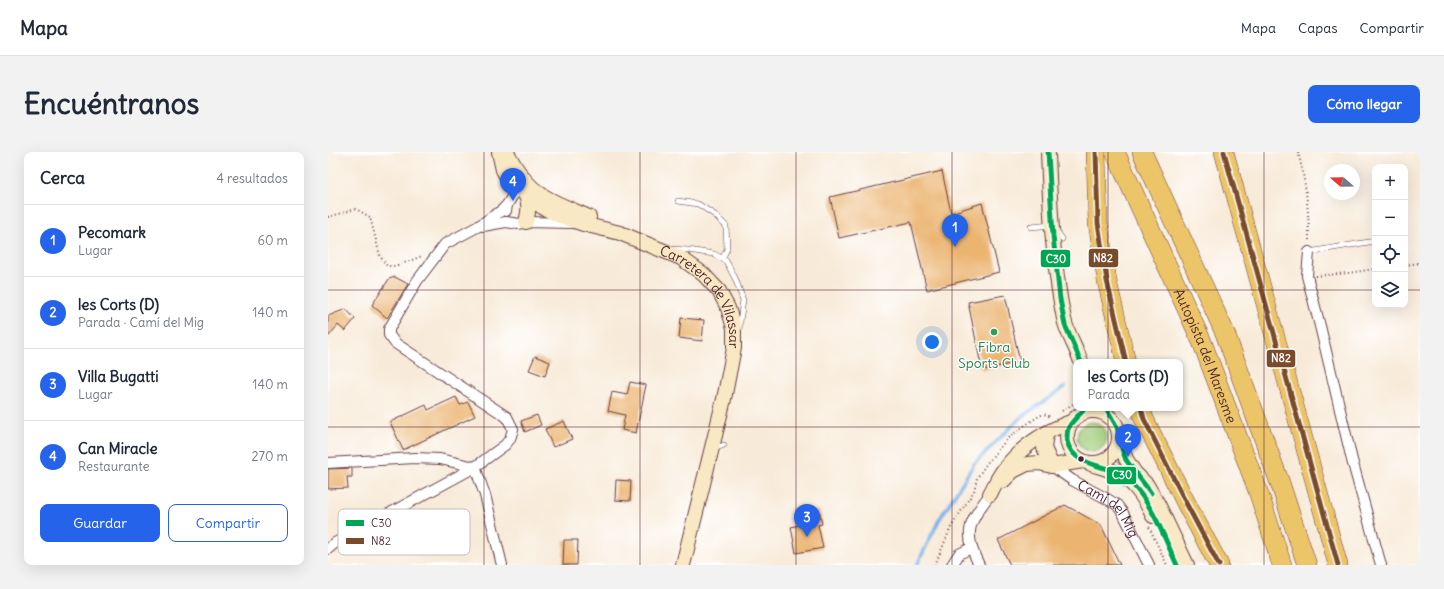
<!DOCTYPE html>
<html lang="es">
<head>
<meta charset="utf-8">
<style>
	:root { --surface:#fff; --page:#f2f2f3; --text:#1f2937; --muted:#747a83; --line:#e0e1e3; --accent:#2563eb }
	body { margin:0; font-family:Delius,sans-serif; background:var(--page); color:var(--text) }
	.controls { position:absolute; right:12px; top:12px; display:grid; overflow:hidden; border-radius:8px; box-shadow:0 4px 16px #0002 }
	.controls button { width:36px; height:36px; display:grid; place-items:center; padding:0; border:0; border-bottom:1px solid var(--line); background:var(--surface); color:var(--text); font:20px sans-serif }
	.compass { position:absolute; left:996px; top:12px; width:36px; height:36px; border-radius:50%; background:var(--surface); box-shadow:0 4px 16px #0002; rotate:290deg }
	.you { position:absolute; left:604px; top:190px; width:14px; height:14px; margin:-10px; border:3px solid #fff; border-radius:50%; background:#1a73e8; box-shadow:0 0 0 6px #1a73e833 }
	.badge { display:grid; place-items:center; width:26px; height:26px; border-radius:50%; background:var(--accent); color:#fff; font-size:13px; font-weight:700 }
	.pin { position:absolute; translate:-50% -33px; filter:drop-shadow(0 1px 2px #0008) }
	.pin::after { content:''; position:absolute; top:21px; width:14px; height:12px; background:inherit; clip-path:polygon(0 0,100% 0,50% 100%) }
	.popup { position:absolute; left:745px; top:207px; width:110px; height:52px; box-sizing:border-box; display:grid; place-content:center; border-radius:8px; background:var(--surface); filter:drop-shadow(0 1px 3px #0005); font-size:13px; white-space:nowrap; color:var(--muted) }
	.popup b { font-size:15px; color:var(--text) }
	.popup::after { content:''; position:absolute; left:50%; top:100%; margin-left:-8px; border:8px solid transparent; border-top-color:var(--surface) }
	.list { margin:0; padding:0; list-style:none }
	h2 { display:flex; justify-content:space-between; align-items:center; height:52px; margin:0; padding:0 16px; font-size:17px }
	h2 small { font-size:13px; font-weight:400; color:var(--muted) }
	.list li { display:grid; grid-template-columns:26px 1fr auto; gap:12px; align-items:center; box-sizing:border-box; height:72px; padding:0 16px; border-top:1px solid var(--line) }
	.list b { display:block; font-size:15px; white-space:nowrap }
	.list p { margin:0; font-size:13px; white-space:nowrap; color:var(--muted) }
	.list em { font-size:13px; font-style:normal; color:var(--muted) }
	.actions { display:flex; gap:8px; padding:12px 16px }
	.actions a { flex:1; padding:9px 0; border:1px solid var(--accent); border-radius:8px; text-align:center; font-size:14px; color:var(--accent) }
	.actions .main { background:var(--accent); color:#fff }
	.icon { flex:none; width:22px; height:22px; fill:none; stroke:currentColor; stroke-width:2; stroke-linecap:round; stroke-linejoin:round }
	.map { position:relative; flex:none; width:1092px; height:413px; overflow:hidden; border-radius:8px }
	header { display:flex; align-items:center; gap:24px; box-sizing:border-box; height:56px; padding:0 20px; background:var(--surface); border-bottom:1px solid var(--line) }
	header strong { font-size:19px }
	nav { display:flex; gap:22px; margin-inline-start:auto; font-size:14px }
	.intro { display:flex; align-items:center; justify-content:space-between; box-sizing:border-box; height:96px; padding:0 24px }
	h1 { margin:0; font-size:28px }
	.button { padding:10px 18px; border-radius:8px; background:var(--accent); color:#fff; font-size:14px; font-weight:700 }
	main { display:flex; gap:24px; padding:0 24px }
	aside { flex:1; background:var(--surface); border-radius:8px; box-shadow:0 4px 16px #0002 }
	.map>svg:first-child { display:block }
	.green { fill:#9ecb78; stroke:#747552 }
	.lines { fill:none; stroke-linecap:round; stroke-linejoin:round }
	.stream { stroke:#79b1e8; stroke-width:3.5 }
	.building { fill:#ebb46f }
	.lane-casing { stroke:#643d45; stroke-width:6 }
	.street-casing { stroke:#643d45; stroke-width:12 }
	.secondary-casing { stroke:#643d45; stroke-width:16 }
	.highway-casing { stroke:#643d45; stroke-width:20 }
	.path { stroke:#643d45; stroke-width:2; stroke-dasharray:1 3; stroke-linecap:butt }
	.lane { stroke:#fff; stroke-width:5 }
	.street { stroke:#fff; stroke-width:10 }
	.secondary { stroke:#f8e8c3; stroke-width:14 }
	.highway { stroke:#edc569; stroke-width:19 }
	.bus-1-casing { stroke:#fff; stroke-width:8 }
	.bus-2-casing { stroke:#fff; stroke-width:8 }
	.bus-1 { stroke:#00a651; stroke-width:5 }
	.bus-2 { stroke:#7a4b2a; stroke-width:5 }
	.grid { fill:none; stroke:#4a1f2b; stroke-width:1; stroke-opacity:0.55 }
	.leisure-dot { fill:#2e9e5b; stroke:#fff; stroke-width:1.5 }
	.bus-dot { fill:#4a1f2b; stroke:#fff; stroke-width:1.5 }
	.labels { text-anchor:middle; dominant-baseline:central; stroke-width:3; stroke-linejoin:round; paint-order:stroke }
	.street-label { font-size:14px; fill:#4a1f2b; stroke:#fff }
	.leisure-label { font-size:14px; fill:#27864d; stroke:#fff }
	.key { fill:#fff; stroke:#c9bcbf; stroke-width:1 }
	.key-label { font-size:11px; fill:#4a1f2b }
	.line-badge { stroke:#fff; stroke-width:1.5 }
	.badge-label { font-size:11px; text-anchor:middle; font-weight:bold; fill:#fff }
</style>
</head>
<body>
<header>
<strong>Mapa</strong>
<nav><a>Mapa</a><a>Capas</a><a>Compartir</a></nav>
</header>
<div class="intro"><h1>Encuéntranos</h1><a class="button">Cómo llegar</a></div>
<main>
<aside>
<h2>Cerca<small>4 resultados</small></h2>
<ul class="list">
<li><span class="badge">1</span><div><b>Pecomark</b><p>Lugar</p></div><em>60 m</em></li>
<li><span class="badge">2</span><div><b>les Corts (D)</b><p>Parada · Camí del Mig</p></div><em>140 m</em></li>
<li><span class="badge">3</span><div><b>Villa Bugatti</b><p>Lugar</p></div><em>140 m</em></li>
<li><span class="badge">4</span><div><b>Can Miracle</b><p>Restaurante</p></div><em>270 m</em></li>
</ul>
<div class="actions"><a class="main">Guardar</a><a>Compartir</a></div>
</aside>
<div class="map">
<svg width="1092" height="413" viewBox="0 0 1092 413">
	<rect width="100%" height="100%" fill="#fff"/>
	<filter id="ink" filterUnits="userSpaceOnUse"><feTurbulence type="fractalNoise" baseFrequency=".025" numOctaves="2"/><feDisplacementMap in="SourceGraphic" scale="8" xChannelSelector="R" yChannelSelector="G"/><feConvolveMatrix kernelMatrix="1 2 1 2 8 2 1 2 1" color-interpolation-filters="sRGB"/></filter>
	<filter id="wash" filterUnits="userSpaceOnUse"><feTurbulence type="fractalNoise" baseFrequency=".012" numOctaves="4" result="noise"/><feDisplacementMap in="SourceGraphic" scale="16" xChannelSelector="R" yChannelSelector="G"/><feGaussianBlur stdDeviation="0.9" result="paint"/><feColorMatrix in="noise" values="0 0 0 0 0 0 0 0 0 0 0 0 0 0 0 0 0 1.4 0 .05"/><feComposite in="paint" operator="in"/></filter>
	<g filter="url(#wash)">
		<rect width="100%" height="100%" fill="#f8ead8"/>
		<!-- green -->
		<path class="green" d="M749 285a15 15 0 1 1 30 0a15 15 0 1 1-30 0Z"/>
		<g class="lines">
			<!-- stream -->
			<path class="stream" d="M589,413L611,368L646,312L692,266L737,235"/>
		</g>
		<g id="blocks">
			<!-- building -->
			<path class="building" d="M614,19L623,61L654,51L671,120L599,138L583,70L511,86L502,45Z
				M67,125L80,132L59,166L44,153L61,127Z
				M677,143L692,210L654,218L640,150Z
				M18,157L27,167L17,179L10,173L0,185V164Z
				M353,166L376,168L374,189L351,186Z
				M207,204L222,210L217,224L201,218Z
				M302,230L318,233L308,281L294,278L297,263L280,259L284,240L299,243Z
				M128,245L132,253L140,250L147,264L75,298L62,270L98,253L100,258Z
				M209,263L213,273L197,280L193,269Z
				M236,269L244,287L225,295L217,277Z
				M24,316V325H19L20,336L0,337V317Z
				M288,328L303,329L302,349L287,348Z
				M737,353L773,373L792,413H682L670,388Z
				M491,358L494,372L490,373L495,396L468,401L463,375L471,373L469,363Z
				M104,362L115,394L98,399L88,366Z
				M236,388H250L249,413H235Z"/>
		</g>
	</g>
	<g filter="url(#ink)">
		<use href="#blocks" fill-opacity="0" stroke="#643d45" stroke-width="1"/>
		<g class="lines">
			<!-- lane casing -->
			<g class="lane-casing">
				<path id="lane" d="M350,49L370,52L387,63L398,74L399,97L394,107
					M703,75L723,73
					M728,78L734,87
					M343,97L360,98L386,102L398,109L407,126L415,148L411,177
					M981,100L1047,89
					M386,297L396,293"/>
			</g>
			<!-- street casing -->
			<g class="street-casing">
				<g id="street">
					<path d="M178,59L179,53L185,43L181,29"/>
					<path d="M155,74L178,70L191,72L198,70L244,71"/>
					<path d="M981,100L979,124L992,174L1024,308L1053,413"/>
					<path d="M0,311L87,306L112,307L147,315L157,343L174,413"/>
					<path id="s1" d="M724,314L744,328L781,348L789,353L795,361L821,413"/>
					<path d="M0,397L7,391L147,315L177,293L182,287L185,277L179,265L67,191L61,183V177L89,129L117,92L149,75L173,59L179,53"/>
					<path d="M624,413L631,402L643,396"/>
					<path d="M651,413C634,379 642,370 662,342"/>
				</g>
			</g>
			<!-- secondary casing -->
			<g class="secondary-casing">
				<g id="secondary">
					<path id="s2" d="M171,0L175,18L181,29L214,55L232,64L255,72L292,81L353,106L375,122L391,139L400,156L406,176V196L396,247L355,413"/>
					<path d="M179,0C187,16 198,33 214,43C228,52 245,58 261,65"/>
					<path d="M720,0C722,56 725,113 736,167C739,182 749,196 753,210"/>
					<path d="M196,40C202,50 201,59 198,70"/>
					<circle cx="765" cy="285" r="26"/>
					<path d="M718,282L716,296L724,314"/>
					<path d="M791,286L798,307L807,321L819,333L830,352L859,413"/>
					<path d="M763,312C772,315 783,317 792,323C807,331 818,349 825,364"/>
					<path d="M675,329L685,319L699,312L711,311L724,314L755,309"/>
					<path d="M662,342C667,333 671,322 678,315C695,293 720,278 745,269"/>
				</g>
			</g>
			<!-- highway casing -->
			<g class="highway-casing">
				<g id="highway">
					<path d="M768,0L770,71L779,129L798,210"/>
					<path id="s3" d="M787,0L874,190L930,339L954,413"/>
					<path d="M814,0L897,181L952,331L979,413"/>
					<path d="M896,0L1010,413"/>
					<path d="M813,256L816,267L858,351L891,413"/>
				</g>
			</g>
			<!-- path -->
			<path class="path" d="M970,0C978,30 981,60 981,91
				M0,65L28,57L42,65L52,104L59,114H69L94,104
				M1077,113L1092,111
				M988,124L1020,121L1047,117
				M734,259L748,250
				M821,375L839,413
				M607,413L623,375L646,339L649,326L659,311L680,286L696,274L711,264L716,262L723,265"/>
			<!-- lane -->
			<use href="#lane" class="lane"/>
			<!-- street -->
			<use href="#street" class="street"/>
			<!-- secondary -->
			<use href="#secondary" class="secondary"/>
			<!-- highway -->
			<use href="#highway" class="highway"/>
			<!-- bus-1 casing -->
			<g class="bus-1-casing">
				<path id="bus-1" d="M720,0L725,84L732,147L737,173L753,210
					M757,256C752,263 743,269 740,277C739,281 739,285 739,289C744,311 768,312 785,319C792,322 798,326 803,331C825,353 836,385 849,413
					M778,256L789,275L795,300L798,308L823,341"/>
			</g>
			<!-- bus-2 casing -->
			<g class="bus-2-casing">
				<path id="bus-2" d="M768,0L770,71L779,129L798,210
					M896,0L1010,413
					M813,256L816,267L858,351L891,413"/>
			</g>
			<!-- bus-1 -->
			<use href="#bus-1" class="bus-1"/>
			<!-- bus-2 -->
			<use href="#bus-2" class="bus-2"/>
		</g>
	</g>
	<!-- grid -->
	<path class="grid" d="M156,0V413M312,0V413M468,0V413M624,0V413M780,0V413M936,0V413M0,138H1047M1077,138H1092M0,275H1092"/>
	<!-- markers -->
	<circle class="leisure-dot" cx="666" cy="180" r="4"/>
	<circle class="bus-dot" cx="753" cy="307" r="3.5"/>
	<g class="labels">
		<!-- street labels -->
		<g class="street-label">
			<text stroke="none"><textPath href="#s2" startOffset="266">Carretera de Vilassar</textPath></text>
			<text stroke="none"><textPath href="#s3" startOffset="223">Autopista del Maresme</textPath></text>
			<text stroke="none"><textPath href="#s1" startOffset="72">Camí del Mig</textPath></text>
		</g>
		<!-- leisure labels -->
		<g class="leisure-label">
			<text x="666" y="195">Fibra<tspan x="666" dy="16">Sports Club</tspan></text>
		</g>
	</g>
	<!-- legend -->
	<rect x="10" y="357" width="132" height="46" rx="6" class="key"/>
	<rect x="18" y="368" width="18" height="6" fill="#00a651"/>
	<rect x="18" y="386" width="18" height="6" fill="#7a4b2a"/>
	<g class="key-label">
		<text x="43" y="375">C30</text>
		<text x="43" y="393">N82</text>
	</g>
	<g class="line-badge">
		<rect x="760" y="96" width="31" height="20" rx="4" fill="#7a4b2a"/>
		<rect x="712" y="97" width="31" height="19" rx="4" fill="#00a651"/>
		<rect x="938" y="197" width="30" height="19" rx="4" fill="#7a4b2a"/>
		<rect x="778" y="314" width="31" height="19" rx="4" fill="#00a651"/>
	</g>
	<g class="badge-label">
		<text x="775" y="110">N82</text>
		<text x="728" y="111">C30</text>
		<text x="953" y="210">N82</text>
		<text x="794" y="327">C30</text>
	</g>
</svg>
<div class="controls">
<button>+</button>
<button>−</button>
<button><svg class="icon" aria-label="locate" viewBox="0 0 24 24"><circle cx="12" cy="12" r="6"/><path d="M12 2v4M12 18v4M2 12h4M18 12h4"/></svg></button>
<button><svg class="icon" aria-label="layers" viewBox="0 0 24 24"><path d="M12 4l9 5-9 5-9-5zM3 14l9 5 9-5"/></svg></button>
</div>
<svg class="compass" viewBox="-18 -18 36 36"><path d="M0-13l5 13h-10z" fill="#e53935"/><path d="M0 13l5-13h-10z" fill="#747a83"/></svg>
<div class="you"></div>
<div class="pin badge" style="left:627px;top:95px">1</div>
<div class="pin badge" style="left:800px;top:305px">2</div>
<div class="popup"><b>les Corts (D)</b>Parada</div>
<div class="pin badge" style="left:479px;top:385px">3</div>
<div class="pin badge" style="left:185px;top:49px">4</div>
</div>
</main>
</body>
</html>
